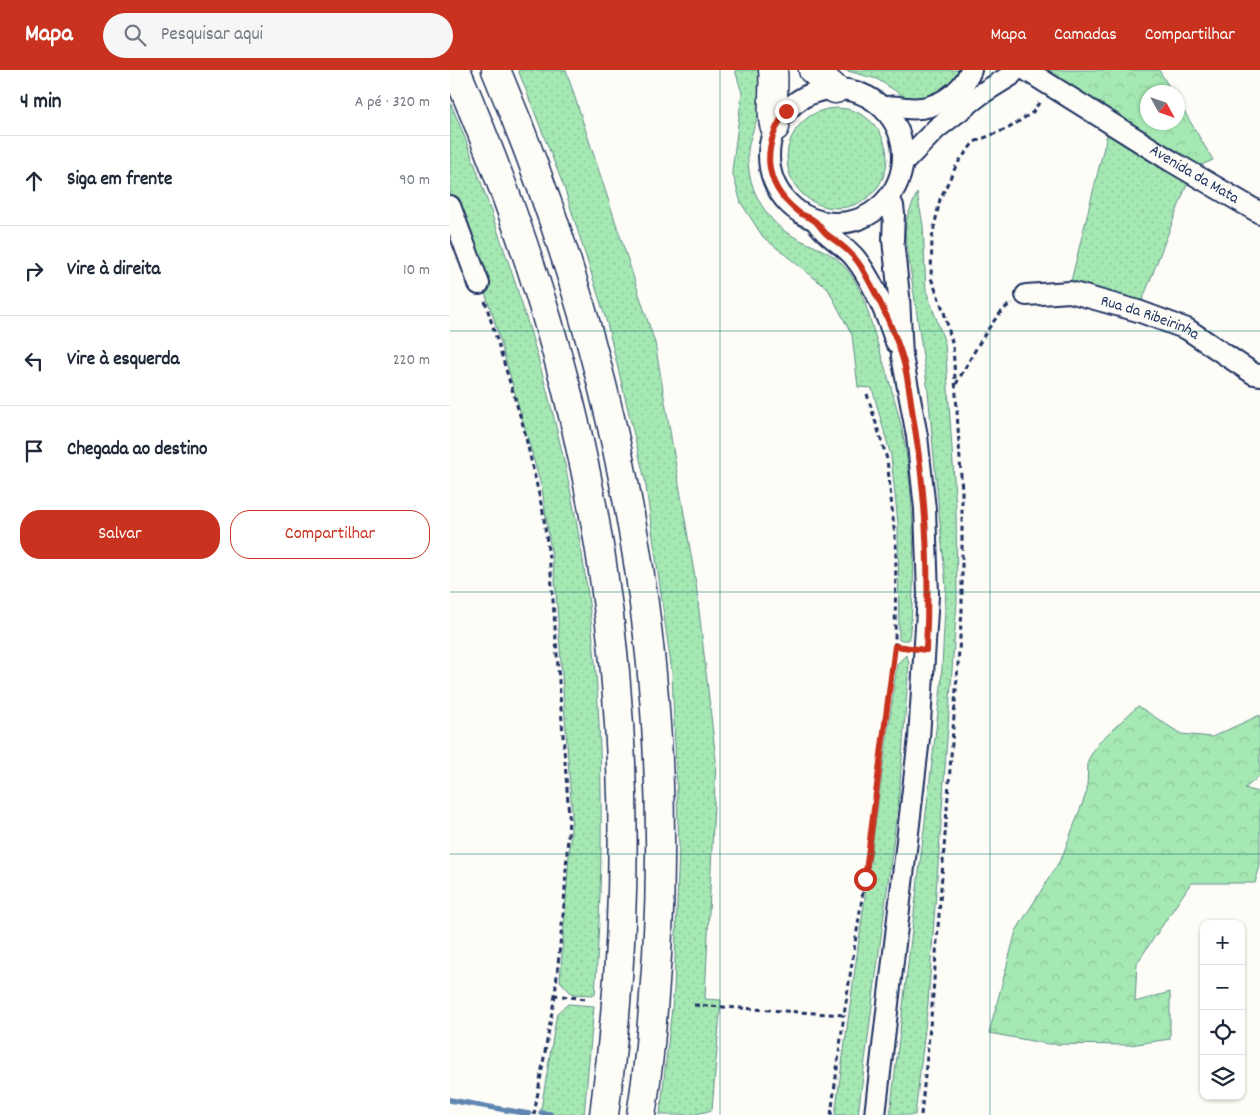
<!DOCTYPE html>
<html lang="pt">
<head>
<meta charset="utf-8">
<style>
	:root { --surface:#fff; --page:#f6f6f7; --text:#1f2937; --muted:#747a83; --line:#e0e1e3; --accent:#c8321e }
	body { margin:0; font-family:Dekko,sans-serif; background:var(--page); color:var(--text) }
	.controls { position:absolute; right:15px; bottom:15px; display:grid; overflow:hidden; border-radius:10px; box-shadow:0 1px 4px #0004 }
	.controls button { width:45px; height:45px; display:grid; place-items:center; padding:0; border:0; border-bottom:1px solid var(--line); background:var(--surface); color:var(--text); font:25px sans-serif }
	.compass { position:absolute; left:690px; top:15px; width:45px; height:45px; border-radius:50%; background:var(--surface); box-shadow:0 1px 4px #0004; rotate:130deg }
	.stop { position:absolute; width:15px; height:15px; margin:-11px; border:4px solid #c8321e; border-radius:50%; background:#fff }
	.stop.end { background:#c8321e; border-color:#fff; box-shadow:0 1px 5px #0008 }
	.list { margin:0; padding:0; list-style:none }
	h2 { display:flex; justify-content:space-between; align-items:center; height:65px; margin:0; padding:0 20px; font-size:21px }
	h2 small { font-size:16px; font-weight:400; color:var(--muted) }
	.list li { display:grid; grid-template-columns:32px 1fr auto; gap:15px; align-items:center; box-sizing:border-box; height:90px; padding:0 20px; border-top:1px solid var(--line) }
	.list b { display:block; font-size:19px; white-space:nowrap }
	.list em { font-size:16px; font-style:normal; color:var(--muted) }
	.actions { display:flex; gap:10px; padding:15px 20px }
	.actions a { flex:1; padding:11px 0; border:1px solid var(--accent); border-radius:20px; text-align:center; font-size:18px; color:var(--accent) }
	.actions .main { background:var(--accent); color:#fff }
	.icon { flex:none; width:28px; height:28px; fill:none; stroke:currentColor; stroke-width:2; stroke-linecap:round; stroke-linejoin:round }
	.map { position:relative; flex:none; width:810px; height:1045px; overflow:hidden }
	header { display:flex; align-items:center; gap:30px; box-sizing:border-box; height:70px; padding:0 25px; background:var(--accent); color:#fff }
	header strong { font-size:24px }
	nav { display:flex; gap:28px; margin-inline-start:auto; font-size:18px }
	.search { width:350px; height:45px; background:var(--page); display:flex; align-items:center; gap:12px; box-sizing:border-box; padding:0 18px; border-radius:28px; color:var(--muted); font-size:19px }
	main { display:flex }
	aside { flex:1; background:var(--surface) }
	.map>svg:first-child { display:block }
	.grass { fill:url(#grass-dots); stroke:#608c88 }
	.forest { fill:url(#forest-crowns); stroke:#608c88 }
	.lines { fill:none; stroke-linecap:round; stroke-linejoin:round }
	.stream { stroke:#5e86b1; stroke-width:5.5 }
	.minor-casing { stroke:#1b2f5e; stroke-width:24 }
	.highway-casing { stroke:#1b2f5e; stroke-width:31 }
	.path { stroke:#1b2f5e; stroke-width:3; stroke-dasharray:5 4; stroke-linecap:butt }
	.minor { stroke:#fdfcf7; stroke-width:20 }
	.highway { stroke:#fdfcf7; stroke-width:28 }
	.route { stroke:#c8321e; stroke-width:6 }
	.grid { fill:none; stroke:#0f766e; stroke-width:1; stroke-opacity:0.55 }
	.labels { text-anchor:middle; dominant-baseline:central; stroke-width:5; stroke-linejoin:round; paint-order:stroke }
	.street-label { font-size:16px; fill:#1b2f5e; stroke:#fdfcf7 }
</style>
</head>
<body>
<header>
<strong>Mapa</strong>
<div class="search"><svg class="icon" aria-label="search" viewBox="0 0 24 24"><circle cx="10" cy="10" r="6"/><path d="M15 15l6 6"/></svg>Pesquisar aqui</div>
<nav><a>Mapa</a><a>Camadas</a><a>Compartilhar</a></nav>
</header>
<main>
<aside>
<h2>4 min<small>A pé · 320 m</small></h2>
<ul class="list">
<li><svg class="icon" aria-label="ahead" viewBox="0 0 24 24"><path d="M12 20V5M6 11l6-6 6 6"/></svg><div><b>Siga em frente</b></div><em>90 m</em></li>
<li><svg class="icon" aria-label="right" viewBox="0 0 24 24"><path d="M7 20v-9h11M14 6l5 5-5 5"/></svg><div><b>Vire à direita</b></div><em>10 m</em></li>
<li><svg class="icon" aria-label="left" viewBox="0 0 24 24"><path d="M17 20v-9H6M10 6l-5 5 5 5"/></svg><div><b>Vire à esquerda</b></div><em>220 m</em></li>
<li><svg class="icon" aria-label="arrive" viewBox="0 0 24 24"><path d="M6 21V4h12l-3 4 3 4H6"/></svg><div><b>Chegada ao destino</b></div></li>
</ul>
<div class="actions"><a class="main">Salvar</a><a>Compartilhar</a></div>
</aside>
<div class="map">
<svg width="810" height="1045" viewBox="0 0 810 1045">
	<defs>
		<pattern id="grass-dots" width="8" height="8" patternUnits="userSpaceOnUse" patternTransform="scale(1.25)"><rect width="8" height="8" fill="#a5e8b3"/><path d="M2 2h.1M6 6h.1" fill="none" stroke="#8dc79c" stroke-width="1.8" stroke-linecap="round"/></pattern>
		<pattern id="forest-crowns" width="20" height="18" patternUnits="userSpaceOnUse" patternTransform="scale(1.25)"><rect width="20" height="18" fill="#a5e8b3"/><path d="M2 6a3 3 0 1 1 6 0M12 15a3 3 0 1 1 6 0" fill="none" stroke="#8dc79c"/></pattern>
	</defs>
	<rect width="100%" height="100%" fill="#fdfcf7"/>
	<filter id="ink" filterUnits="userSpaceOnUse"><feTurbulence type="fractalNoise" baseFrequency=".02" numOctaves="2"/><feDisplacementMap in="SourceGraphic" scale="10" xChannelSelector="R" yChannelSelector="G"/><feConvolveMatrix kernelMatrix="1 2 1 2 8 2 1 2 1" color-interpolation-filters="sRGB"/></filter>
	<g filter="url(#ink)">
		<!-- grass -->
		<path class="grass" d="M68,0H116L205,273L246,514L266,690L255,929L271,930L262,1040L243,1045H210L224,920L229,776L222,602L195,410L157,253L114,117Z
			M285,0H309C322,29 302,52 298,80C297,89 299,105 302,114C307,132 323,155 339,164C357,175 378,179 392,194C413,215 418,244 427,272C439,310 452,349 457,389C465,449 466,511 459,570H449L448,453L441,386L422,318L408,317L402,265L378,219L313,167L291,133L282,101L292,23Z
			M394,0H513L501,21L461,31L427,9Z
			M0,32C17,70 30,109 43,148C95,293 135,450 146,604C154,712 152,818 145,925L122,924L110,911L122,743L105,509L92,419L44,249L0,123Z
			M337 88a50 50 0 1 1 100 0a50 50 0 1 1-100 0Z
			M658,61L739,109L691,234L620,215Z
			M467,123L473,155L476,220L495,273L506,439L507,531L478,933L465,1045H440L491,617L496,518L478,321L455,162L457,147Z
			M456,585L459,592L449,727L408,1045H385L447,594Z
			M118,934L144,936L134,1045H90L107,943Z"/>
		<!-- forest -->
		<path class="forest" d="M591,0H709L722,22H698V52H728V31L763,90L749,96Z
			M688,636L731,664L762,667L810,645V706L795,718L810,723V796L805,813H741L687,893L685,932L720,922V969L680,975L598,974L539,963L566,861L612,787L637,721L638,690L649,672Z"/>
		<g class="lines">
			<!-- stream -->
			<path class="stream" d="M0,1030L79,1044
				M91,1043L100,1044"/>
			<!-- minor casing -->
			<g class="minor-casing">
				<g id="minor">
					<path id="s1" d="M576,0L721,91L810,143"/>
					<circle cx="386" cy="86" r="67"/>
					<path d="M434,38C442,35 448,37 457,38C484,41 511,25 521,0"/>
					<path d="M453,93L487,58L531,24L560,6L565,0"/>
					<path d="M0,136L29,214"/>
					<path d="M366,151C376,167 394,174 405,188C422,209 437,246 446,272"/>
					<path id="s2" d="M576,225L620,222L688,241L737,259L804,304L810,305"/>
					<path d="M425,1045L469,668L478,525L475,439L467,366L452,286L449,226L443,170L444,144L443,136L438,129"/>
				</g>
			</g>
			<!-- highway casing -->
			<g class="highway-casing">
				<path id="highway" d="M6,0C44,89 78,180 104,273C176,524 189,787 154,1045
					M46,0C165,282 225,578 207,885C203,938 200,992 191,1045
					M323,0C325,14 320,48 325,57
					M363,0L385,19"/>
			</g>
			<!-- path -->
			<path class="path" d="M35,231L73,355L93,442L101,503L119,746L114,835L105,925L135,929
				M506,314C518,294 543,243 562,233
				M417,324L437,389L446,477L445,575
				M244,935L394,945L418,789L445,575L458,577
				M84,1045L105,925
				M381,1045L394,945
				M471,1045L482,937L512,541V422L503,276L494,242L481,208L482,168L490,129L507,94L524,72L559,58L583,42L591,30"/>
			<!-- minor -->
			<use href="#minor" class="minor"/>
			<!-- highway -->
			<use href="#highway" class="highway"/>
		</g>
	</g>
	<g class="lines" filter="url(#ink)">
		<!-- route -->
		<path class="route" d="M336,41C312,76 312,113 347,141C352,146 361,147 366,152C371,157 373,162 379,166C393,176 405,185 413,200C428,227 443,257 452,286C458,305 460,326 463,346C476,423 480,501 476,580L445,576L415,809"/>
	</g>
	<!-- grid -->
	<path class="grid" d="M270,0V1045M540,0V1045M0,261H810M0,522H810M0,784H810"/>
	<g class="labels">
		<!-- street labels -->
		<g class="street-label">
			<text stroke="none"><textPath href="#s1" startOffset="198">Avenida da Mata</textPath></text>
			<text stroke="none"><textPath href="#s2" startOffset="128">Rua da Ribeirinha</textPath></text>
		</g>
	</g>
</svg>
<div class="controls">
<button>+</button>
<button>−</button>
<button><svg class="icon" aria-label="locate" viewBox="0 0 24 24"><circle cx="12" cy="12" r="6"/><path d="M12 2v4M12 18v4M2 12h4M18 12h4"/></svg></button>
<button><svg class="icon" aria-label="layers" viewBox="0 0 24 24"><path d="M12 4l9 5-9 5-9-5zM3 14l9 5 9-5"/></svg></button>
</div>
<svg class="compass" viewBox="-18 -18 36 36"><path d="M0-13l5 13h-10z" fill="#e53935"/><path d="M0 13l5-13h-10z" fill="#747a83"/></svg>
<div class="stop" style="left:415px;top:809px"></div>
<div class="stop end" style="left:336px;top:41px"></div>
</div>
</main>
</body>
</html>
